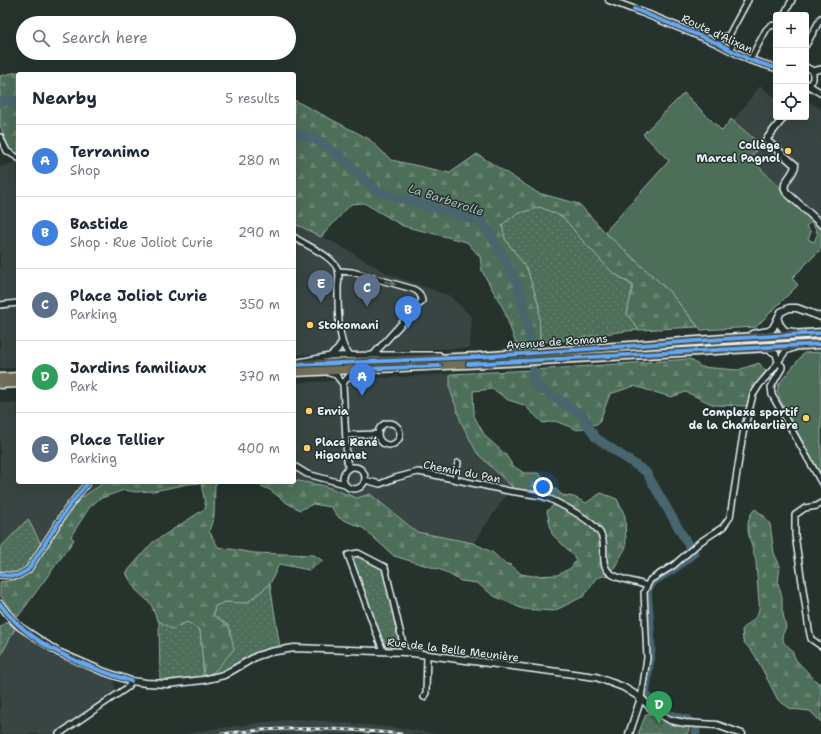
<!DOCTYPE html>
<html lang="en">
<head>
<meta charset="utf-8">
<style>
	:root { --surface:#fff; --page:#f6f6f7; --text:#1f2937; --muted:#747a83; --line:#e0e1e3; --accent:#0b8043 }
	body { margin:0; font-family:"Shantell Sans",sans-serif; background:var(--page); color:var(--text) }
	.controls { position:absolute; right:12px; top:12px; display:grid; overflow:hidden; border-radius:4px; box-shadow:0 4px 16px #0002 }
	.controls button { width:36px; height:36px; display:grid; place-items:center; padding:0; border:0; border-bottom:1px solid var(--line); background:var(--surface); color:var(--text); font:20px sans-serif }
	.you { position:absolute; left:543px; top:487px; width:14px; height:14px; margin:-10px; border:3px solid #fff; border-radius:50%; background:#1a73e8; box-shadow:0 0 0 6px #1a73e833 }
	.badge { display:grid; place-items:center; width:26px; height:26px; border-radius:50%; background:var(--accent); color:#fff; font-size:13px; font-weight:700 }
	.pin { position:absolute; translate:-50% -33px; filter:drop-shadow(0 1px 2px #0008) }
	.pin::after { content:''; position:absolute; top:21px; width:14px; height:12px; background:inherit; clip-path:polygon(0 0,100% 0,50% 100%) }
	.list { margin:0; padding:0; list-style:none }
	h2 { display:flex; justify-content:space-between; align-items:center; height:52px; margin:0; padding:0 16px; font-size:17px }
	h2 small { font-size:13px; font-weight:400; color:var(--muted) }
	.list li { display:grid; grid-template-columns:26px 1fr auto; gap:12px; align-items:center; box-sizing:border-box; height:72px; padding:0 16px; border-top:1px solid var(--line) }
	.list b { display:block; font-size:15px; white-space:nowrap }
	.list p { margin:0; font-size:13px; white-space:nowrap; color:var(--muted) }
	.list em { font-size:13px; font-style:normal; color:var(--muted) }
	.icon { flex:none; width:22px; height:22px; fill:none; stroke:currentColor; stroke-width:2; stroke-linecap:round; stroke-linejoin:round }
	.map { position:relative; flex:none; width:821px; height:734px; overflow:hidden }
	.search { position:absolute; background:var(--surface); box-shadow:0 4px 16px #0002; left:16px; top:16px; width:280px; height:44px; display:flex; align-items:center; gap:10px; box-sizing:border-box; padding:0 14px; border-radius:22px; color:var(--muted); font-size:15px }
	.panel { position:absolute; background:var(--surface); box-shadow:0 4px 16px #0002; left:16px; top:72px; width:280px; height:412px; border-radius:4px }
	.map>svg:first-child { display:block }
	.built { fill:#374443 }
	.grass { fill:url(#grass-dots); stroke:#9ab0a8 }
	.forest { fill:url(#forest-firs); stroke:#9ab0a8 }
	.pitch { fill:#4d6e58; stroke:#9ab0a8; fill-rule:evenodd }
	.lines { fill:none; stroke-linecap:round; stroke-linejoin:round }
	.river { stroke:#48656e; stroke-width:9 }
	.minor-casing { stroke:#e8f1f8; stroke-width:8 }
	.tertiary-casing { stroke:#e8f1f8; stroke-width:9 }
	.primary-casing { stroke:#e8f1f8; stroke-width:11 }
	.minor { stroke:#26332d; stroke-width:5 }
	.tertiary { stroke:#26332d; stroke-width:6 }
	.primary { stroke:#726e59; stroke-width:8 }
	.rail-casing { stroke:#e8f1f8; stroke-width:3 }
	.rail { stroke:#26332d; stroke-width:1.5; stroke-dasharray:4.5; stroke-linecap:butt }
	.cycleway-casing { stroke:#26332d; stroke-width:6 }
	.cycleway { stroke:#66a8f1; stroke-width:4 }
	.oneway { fill:#6a7674 }
	.poi-dot { fill:#ffd166; stroke:#26332d; stroke-width:1.5 }
	.labels { text-anchor:middle; dominant-baseline:central; stroke-width:3; stroke-linejoin:round; paint-order:stroke }
	.street-label { font-size:11px; fill:#e8f1f8; stroke:#26332d }
	.poi-label { font-size:11px; font-weight:bold; fill:#e8f1f8; stroke:#26332d; text-anchor:start }
	.water-label { font-size:12px; font-style:italic; fill:#a8b9c1; stroke:#26332d }
</style>
</head>
<body>
<div class="map">
<svg width="821" height="734" viewBox="0 0 821 734">
	<defs>
		<pattern id="grass-dots" width="8" height="8" patternUnits="userSpaceOnUse"><rect width="8" height="8" fill="#4d6e58"/><path d="M2 2h.1M6 6h.1" fill="none" stroke="#678371" stroke-width="1.8" stroke-linecap="round"/></pattern>
		<pattern id="forest-firs" width="22" height="20" patternUnits="userSpaceOnUse"><rect width="22" height="20" fill="#4d6e58"/><path d="M5 1l3.5 6h-7zM16 11l3.5 6h-7z" fill="#678371"/></pattern>
	</defs>
	<rect width="100%" height="100%" fill="#26332d"/>
	<filter id="ink" filterUnits="userSpaceOnUse"><feTurbulence type="fractalNoise" baseFrequency=".025" numOctaves="2"/><feDisplacementMap in="SourceGraphic" scale="8" xChannelSelector="R" yChannelSelector="G"/><feConvolveMatrix kernelMatrix="1 2 1 2 8 2 1 2 1" color-interpolation-filters="sRGB"/></filter>
	<g filter="url(#ink)">
		<!-- built -->
		<path class="built" d="M760,86L776,98V117H806V99L821,109V228L750,158L761,144L733,121Z
			M18,161V368H0V167Z
			M294,224L304,228L337,244L388,274L450,296L472,317L470,348L377,351H347L328,353L294,355Z
			M450,374V389L461,422L477,453L512,487L473,543L417,532L370,494L357,498L324,486L294,480V383Z
			M0,403H18V482H105L78,500L31,572L20,579L0,582Z
			M15,629L54,655L113,678L116,693L78,719L54,734H0V655Z
			M301,719L398,728L402,730L406,729L437,734H185L200,731L265,722Z"/>
		<!-- grass -->
		<path class="grass" d="M540,207L563,216L582,240L612,272L633,286L627,313L639,330C606,332 574,341 540,342L539,306L527,269L505,239L502,225L516,214Z
			M28,519L41,544L24,570L14,573L0,571V548Z
			M358,553L385,567L405,652L383,651L348,555Z
			M270,584L280,648L257,653L225,671L204,677L160,682L159,621L172,629L187,622L200,630L204,676L215,606L225,602L247,603Z
			M7,621L15,629L0,657V627Z
			M654,713L663,719L690,728L687,734H638L646,714Z"/>
		<!-- forest -->
		<path class="forest" d="M17,72L30,74H18V156L9,150L0,125V76Z
			M294,100L369,139L391,160L450,173L477,154L538,193L579,204L605,232L669,291L698,327L639,330L627,314L633,285L612,272L582,240L563,217L540,207L516,214L502,225L505,239L527,269L539,306L540,342L516,344L504,310L482,271L480,257L467,242L403,226L364,203L351,204L321,237L304,228L294,224Z
			M690,359L701,367L738,370L759,363L768,374L755,385L746,406L714,405L686,392L671,397L634,386L610,394L599,423L578,430L555,421L543,423L524,405L508,400L493,389L473,391L474,416L485,436L505,454L513,466L524,473H538L562,495L574,497L586,503L601,493L617,499L625,516L626,547L611,574L596,578L584,596L554,611L523,609L494,596L477,583L461,581L441,570L394,556L363,528L339,518L331,507L313,504L300,510L287,503L270,490L252,482H294V480L324,486L357,498L370,494L417,532L473,543L492,552L504,563L511,565L521,574L533,576L557,575L571,568L576,560L573,555L552,534L547,511L556,503L550,499L509,491L512,487L477,453L461,422L450,389V374L533,370Z
			M105,482H218L215,485L214,516L209,531L218,547L254,553L314,555L323,561L309,570L279,564L270,584L247,603L225,602L215,606L213,615L229,626L234,649L215,671L204,677L200,630L187,622L172,629L157,620L151,604L135,589L126,573L152,543L206,508L201,483L188,484L154,491L135,492L124,490L99,499L89,508L71,536L74,540L17,618L0,595V582L20,579L31,572L78,500Z
			M755,509L764,516L770,524L774,553L780,566L778,583L782,597V609L786,627L782,636L784,643L791,649L796,660L817,682L821,684V722L810,711L791,709L778,700L755,655L743,641L742,630C747,623 758,619 759,609C760,604 758,596 758,590C757,581 757,571 756,562C753,545 740,524 755,509Z"/>
		<!-- pitch -->
		<path class="pitch" d="M684,93L722,131L731,119L761,145L750,158L821,228V249L792,278L798,285L756,327L701,330L669,291L605,232L669,161L643,134ZM811,222L817,230L816,232L818,233L814,242L808,239L811,232L806,226Z
			M821,352V475L780,400L777,391L779,384L804,353Z"/>
		<g class="lines">
			<!-- river -->
			<path class="river" d="M0,102L18,100
				M294,133L311,137L341,156L364,179L379,192L479,221L487,228L519,286L528,328L530,342
				M533,370L534,384L584,416L589,427L595,437L646,472L690,548
				M688,720C670,717 657,709 645,695L651,651L650,625L647,591L649,587L652,582L675,568L694,553L693,552
				M696,731V734"/>
			<!-- minor casing -->
			<g class="minor-casing">
				<path id="minor" d="M784,15L792,0
					M728,37L748,0
					M717,43L719,38L725,36C732,39 733,42 731,50
					M806,45L821,18
					M750,60L766,30L770,26L776,25
					M806,67L813,71
					M813,71L821,69
					M809,86L813,79V71
					M0,137L7,151L18,158
					M294,237C306,246 332,255 338,270C340,275 338,283 338,288C338,303 337,349 351,355
					M339,271L352,272L413,289C419,292 421,294 422,301L373,355
					M0,305L18,303
					M764,350H769L776,354L778,362
					M330,356L338,349L342,341
					M299,362L330,356L373,355H439
					M778,362L782,366V368L771,387L772,395L821,482
					M329,373L336,375L343,384L347,461L349,468
					M343,384C347,377 351,373 359,372
					M378 434a11 11 0 1 1 22 0a11 11 0 1 1-22 0Z
					M346,435L378,434
					M294,466L307,474L345,484
					M343 478a11 11 0 1 1 22 0a11 11 0 1 1-22 0Z
					M455,479L458,463
					M365,480L380,484L395,478L418,472L430,474L509,491L542,496L550,499C564,506 597,522 602,537C606,548 600,564 609,572C617,580 636,581 647,586
					M821,503L817,506L805,508L795,515V535L809,630L811,639L821,646
					M0,575L17,576L28,570L67,509L88,482
					M383,651L348,555L358,553L385,567L405,652
					M424,697L426,693L427,655
					M641,698L647,658L644,592L650,580L674,565L700,542L723,527L730,517L743,434L753,395L760,384L774,368L785,352L788,350L794,348
					M59,734L128,687L131,681"/>
			</g>
			<!-- tertiary casing -->
			<g class="tertiary-casing">
				<path id="tertiary" d="M609,0L649,15L717,43L750,60L776,68
					M806,84L821,93
					M784,117L766,140L795,165C795,175 780,182 786,192L821,224
					M778,320L780,325L785,331L794,332
					M752,334L769,331L773,328L781,312L789,308H797L821,317
					M0,604L11,618L20,627L58,652L102,671L131,681L146,683L168,684L203,680L224,675L257,656L270,652L294,648L405,652L596,677L623,687L641,698L652,709L670,720L685,723L717,725L742,734
					M629,734L641,698"/>
			</g>
			<!-- primary casing -->
			<g class="primary-casing">
				<path id="primary" d="M294,365L478,357L723,339L821,333
					M294,372L488,363L821,344
					M0,378L18,377
					M0,384L18,383"/>
			</g>
			<!-- minor -->
			<use href="#minor" class="minor"/>
			<!-- tertiary -->
			<use href="#tertiary" class="tertiary"/>
			<!-- primary -->
			<use href="#primary" class="primary"/>
			<!-- rail casing -->
			<g class="rail-casing">
				<path id="rail" d="M221,734C281,726 341,728 401,734"/>
			</g>
			<!-- rail -->
			<use href="#rail" class="rail"/>
			<!-- cycleway casing -->
			<g class="cycleway-casing">
				<path id="cycleway" d="M634,9L717,43L750,60L776,68
					M468,364L821,344
					M294,365L478,357L723,339L821,333
					M364,369L440,366
					M0,575L17,576L28,570L67,509L88,482
					M0,604C30,646 84,666 131,681"/>
			</g>
			<!-- cycleway -->
			<use href="#cycleway" class="cycleway"/>
		</g>
		<!-- one-way arrows -->
		<defs><path id="oneway-solid" d="M-6-.8H1V-3.2L6.5 0L1 3.2V.8H-6Z"/></defs>
		<use class="oneway" href="#oneway-solid" transform="translate(390 283) rotate(16)"/>
	</g>
	<!-- markers -->
	<g class="poi-dot">
		<circle cx="788" cy="151" r="4"/>
		<circle cx="310" cy="325" r="4"/>
		<circle cx="309" cy="411" r="4"/>
		<circle cx="806" cy="418" r="4"/>
		<circle cx="307" cy="448" r="4"/>
	</g>
	<g class="labels">
		<!-- street labels -->
		<g class="street-label">
			<text transform="translate(717 34) rotate(25)">Route d'Alixan</text>
			<text transform="translate(557 342) rotate(-4)">Avenue de Romans</text>
			<text transform="translate(462 472) rotate(11)">Chemin du Pan</text>
			<text transform="translate(453 650) rotate(7)">Rue de la Belle Meunière</text>
		</g>
		<!-- poi labels -->
		<g class="poi-label">
			<text x="780" y="145" text-anchor="end">Collège<tspan x="780" dy="13">Marcel Pagnol</tspan></text>
			<text x="318" y="325">Stokomani</text>
			<text x="317" y="411">Envia</text>
			<text x="798" y="412" text-anchor="end">Complexe sportif<tspan x="798" dy="13">de la Chamberlière</tspan></text>
			<text x="315" y="442">Place René<tspan x="315" dy="13">Higonnet</tspan></text>
		</g>
		<!-- water labels -->
		<g class="water-label">
			<text transform="translate(446 200) rotate(18)">La Barberolle</text>
		</g>
	</g>
</svg>
<div class="controls">
<button>+</button>
<button>−</button>
<button><svg class="icon" aria-label="locate" viewBox="0 0 24 24"><circle cx="12" cy="12" r="6"/><path d="M12 2v4M12 18v4M2 12h4M18 12h4"/></svg></button>
</div>
<div class="you"></div>
<div class="pin badge" style="left:362px;top:396px;background:#3f7fe0">A</div>
<div class="pin badge" style="left:408px;top:329px;background:#3f7fe0">B</div>
<div class="pin badge" style="left:367px;top:307px;background:#5c6f8a">C</div>
<div class="pin badge" style="left:659px;top:724px;background:#2e9e5b">D</div>
<div class="pin badge" style="left:321px;top:303px;background:#5c6f8a">E</div>
<div class="search"><svg class="icon" aria-label="search" viewBox="0 0 24 24"><circle cx="10" cy="10" r="6"/><path d="M15 15l6 6"/></svg>Search here</div>
<section class="panel">
<h2>Nearby<small>5 results</small></h2>
<ul class="list">
<li><span class="badge" style="background:#3f7fe0">A</span><div><b>Terranimo</b><p>Shop</p></div><em>280 m</em></li>
<li><span class="badge" style="background:#3f7fe0">B</span><div><b>Bastide</b><p>Shop · Rue Joliot Curie</p></div><em>290 m</em></li>
<li><span class="badge" style="background:#5c6f8a">C</span><div><b>Place Joliot Curie</b><p>Parking</p></div><em>350 m</em></li>
<li><span class="badge" style="background:#2e9e5b">D</span><div><b>Jardins familiaux</b><p>Park</p></div><em>370 m</em></li>
<li><span class="badge" style="background:#5c6f8a">E</span><div><b>Place Tellier</b><p>Parking</p></div><em>400 m</em></li>
</ul>
</section>
</div>
</body>
</html>
